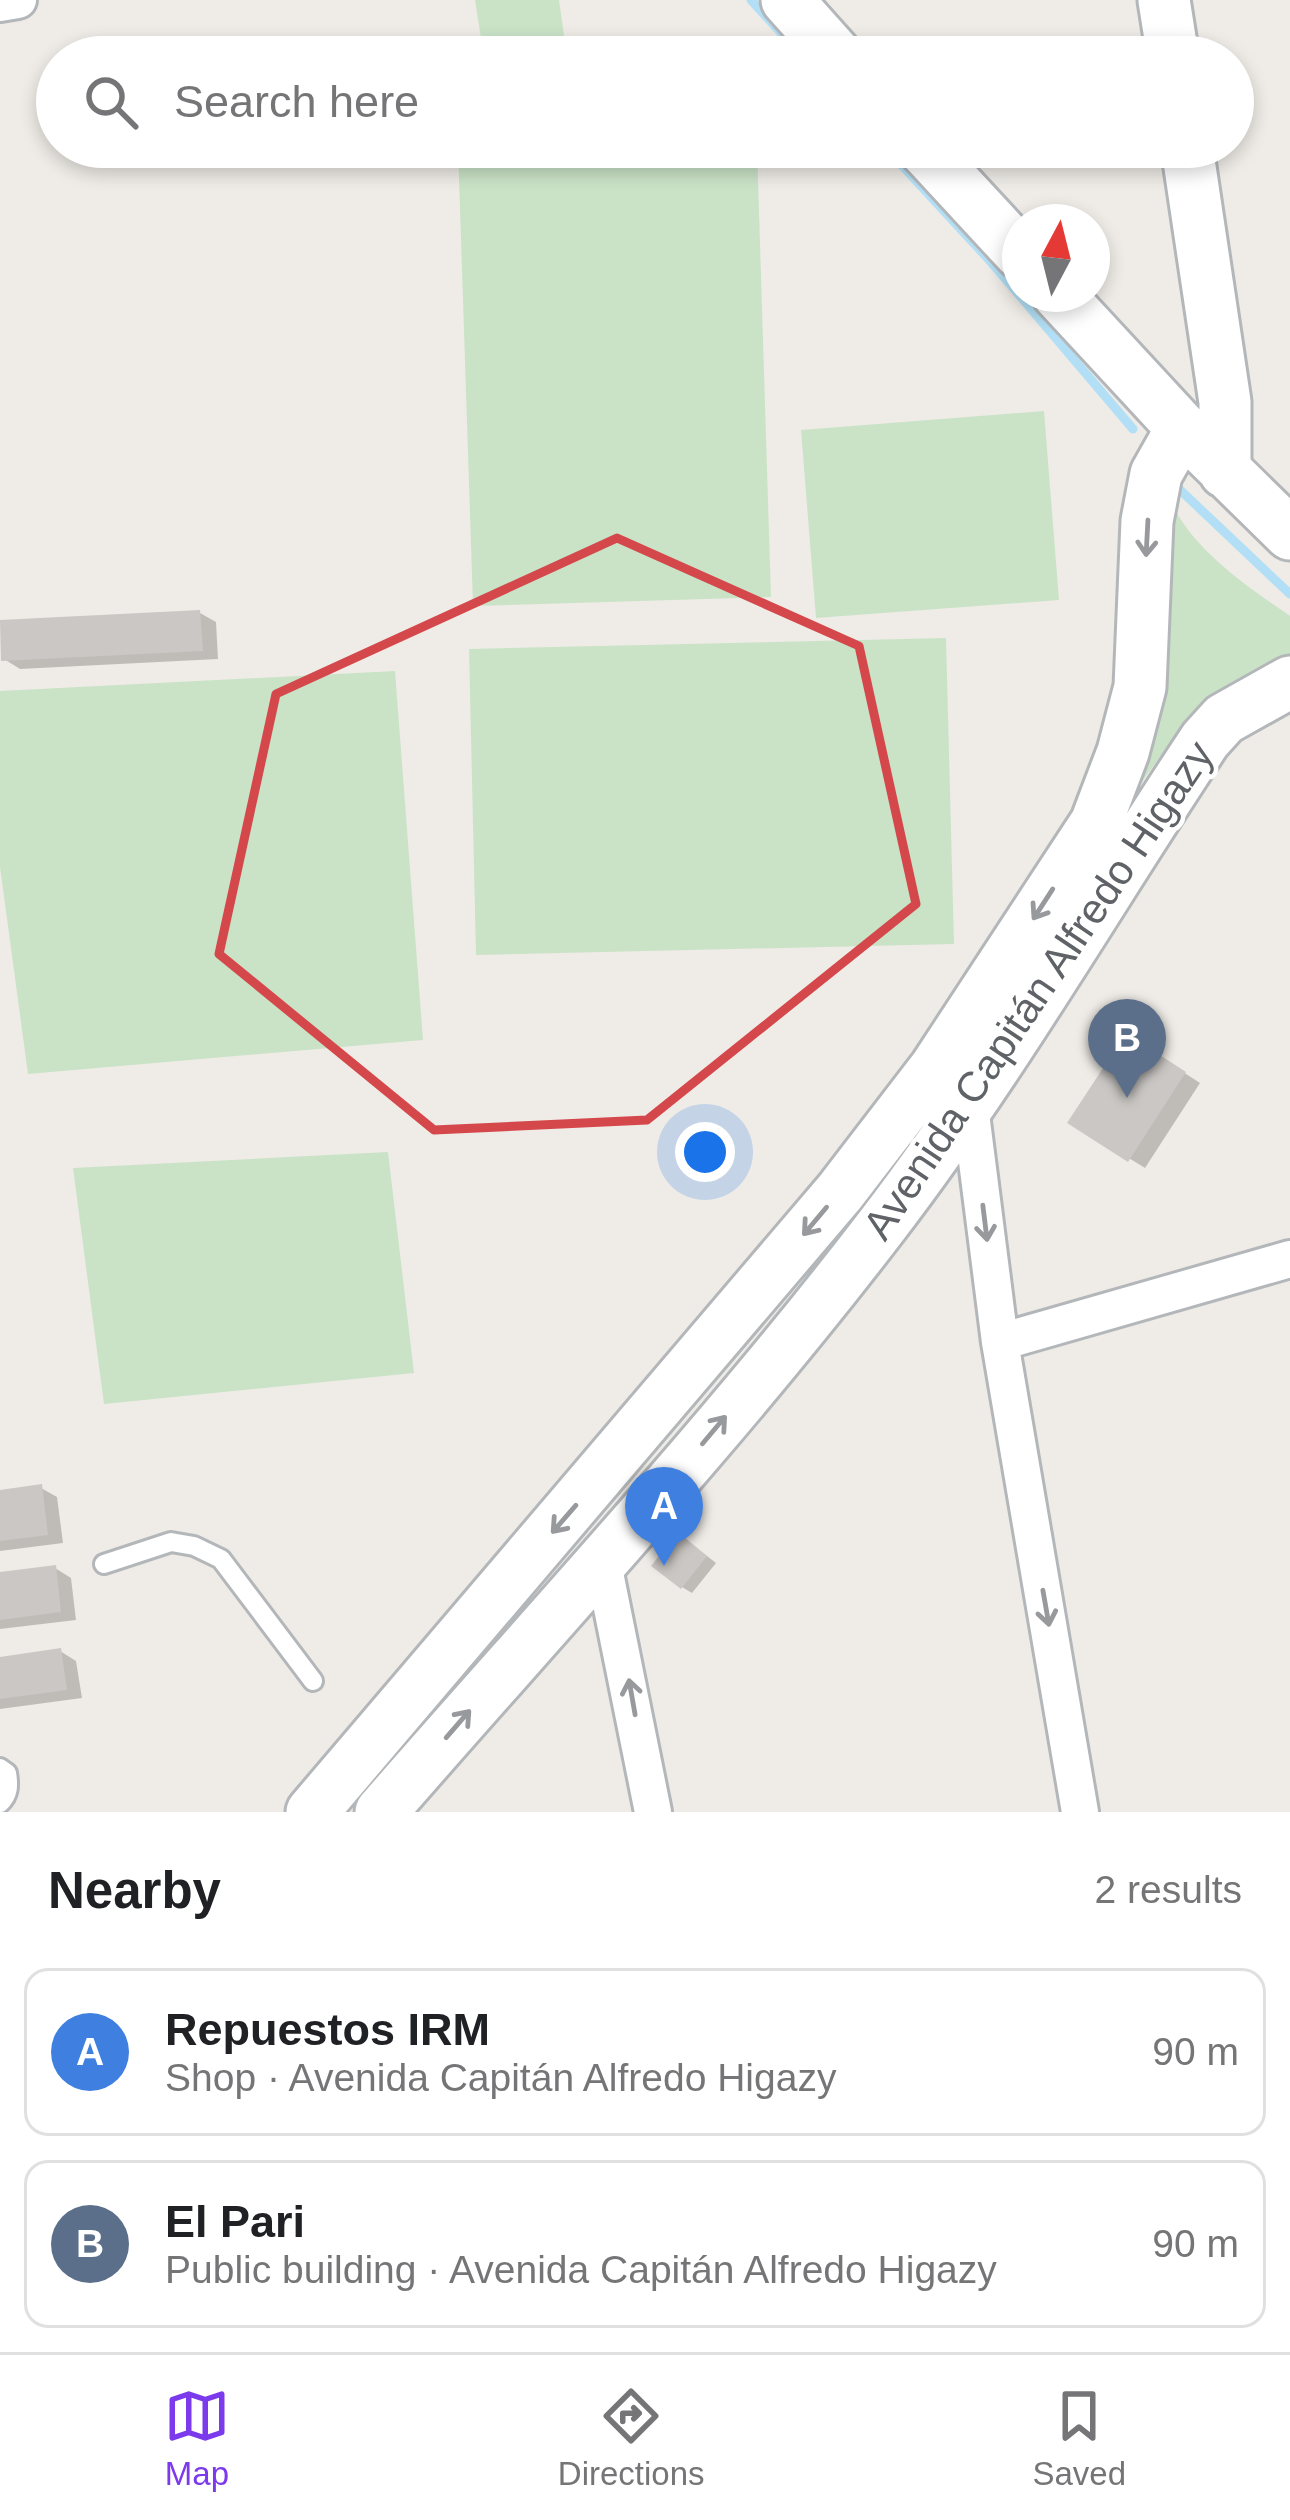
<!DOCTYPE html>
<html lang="en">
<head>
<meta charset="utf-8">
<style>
	:root { --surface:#fff; --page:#f2f2f2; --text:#202124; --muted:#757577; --line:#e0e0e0; --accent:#7c3aed }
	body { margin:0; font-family:Helvetica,sans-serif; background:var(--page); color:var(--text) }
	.compass { position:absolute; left:1002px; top:204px; width:108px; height:108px; border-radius:50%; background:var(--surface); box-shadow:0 6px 18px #0003; rotate:7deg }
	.you { position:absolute; left:705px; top:1152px; width:42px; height:42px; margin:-30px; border:9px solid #fff; border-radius:50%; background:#1a73e8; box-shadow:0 0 0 18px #1a73e833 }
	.badge { display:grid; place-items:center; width:78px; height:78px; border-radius:50%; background:var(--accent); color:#fff; font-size:39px; font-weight:700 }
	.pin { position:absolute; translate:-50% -99px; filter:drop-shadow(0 3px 6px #0008) }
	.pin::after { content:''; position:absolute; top:63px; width:42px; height:36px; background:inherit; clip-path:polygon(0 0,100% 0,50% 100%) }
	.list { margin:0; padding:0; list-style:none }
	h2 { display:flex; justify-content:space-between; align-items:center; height:156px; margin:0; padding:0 48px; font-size:51px }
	h2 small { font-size:39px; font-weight:400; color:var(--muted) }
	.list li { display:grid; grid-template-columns:78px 1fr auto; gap:36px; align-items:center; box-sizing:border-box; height:168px; margin:0 24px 24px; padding:0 24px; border:3px solid var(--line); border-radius:24px }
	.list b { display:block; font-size:45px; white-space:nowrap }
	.list p { margin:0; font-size:39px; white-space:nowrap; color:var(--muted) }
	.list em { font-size:39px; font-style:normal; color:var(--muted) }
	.icon { flex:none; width:66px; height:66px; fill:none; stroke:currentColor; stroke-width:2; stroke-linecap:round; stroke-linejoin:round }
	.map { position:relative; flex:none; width:1290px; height:1812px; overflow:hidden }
	.search { position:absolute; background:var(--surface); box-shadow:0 6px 18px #0003; left:36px; right:36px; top:36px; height:132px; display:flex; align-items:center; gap:30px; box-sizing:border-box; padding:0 42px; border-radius:66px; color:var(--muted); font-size:45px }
	.sheet { height:540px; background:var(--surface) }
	nav { display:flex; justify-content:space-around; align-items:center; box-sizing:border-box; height:168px; border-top:3px solid var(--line); background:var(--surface); font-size:33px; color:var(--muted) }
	nav a { display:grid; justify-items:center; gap:6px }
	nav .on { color:var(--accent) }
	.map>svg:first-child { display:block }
	.green { fill:#cae3c7 }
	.shadow { fill:#0003 }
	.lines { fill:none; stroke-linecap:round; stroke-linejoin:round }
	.stream { stroke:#b2dff5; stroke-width:9 }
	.building { fill:#cac7c4 }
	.lane-casing { stroke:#b4b7ba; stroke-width:24 }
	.street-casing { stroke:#b4b7ba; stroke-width:42 }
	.secondary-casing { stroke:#b4b7ba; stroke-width:57 }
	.lane { stroke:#fff; stroke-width:18 }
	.street { stroke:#fff; stroke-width:36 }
	.secondary { stroke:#fff; stroke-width:51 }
	.oneway { stroke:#97999c }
	.marked { fill:none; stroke:#d4484c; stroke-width:9; stroke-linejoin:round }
	.labels { text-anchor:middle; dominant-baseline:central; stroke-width:9; stroke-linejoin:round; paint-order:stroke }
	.street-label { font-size:42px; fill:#5f6266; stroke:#fff }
</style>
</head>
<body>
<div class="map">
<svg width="1290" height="1812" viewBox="0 0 1290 1812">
	<rect width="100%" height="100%" fill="#efece7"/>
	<!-- green -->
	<path class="green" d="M475,0H559L567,57H484Z
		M458,147H757L771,597L473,606Z
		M1044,411L1059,600L816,618L801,430Z
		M1171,502C1194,551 1247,586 1290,616V657L1209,708L1159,758L1132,796Z
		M946,638L954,944L476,955L469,649Z
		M395,671L423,1040L28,1074L0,867V691Z
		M388,1152L414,1373L104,1404L73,1168Z"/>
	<!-- shadow -->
	<path class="shadow" d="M200,613L216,622L218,659L20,669L4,659Z
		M1143,1046L1200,1083L1145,1168L1072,1123Z
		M41,1488L57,1497L63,1543L0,1551V1493Z
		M689,1542L716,1563L692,1593L682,1587Z
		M55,1568L71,1578L76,1620L0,1629V1575Z
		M60,1651L76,1661L82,1698L0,1709V1660Z"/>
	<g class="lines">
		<!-- stream -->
		<path class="stream" d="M751,0L803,57
			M885,147L991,262L1133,429
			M1178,488L1290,594"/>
	</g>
	<!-- building -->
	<path class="building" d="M200,610L203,651L1,661L0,620Z
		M1126,1033L1186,1072L1128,1162L1067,1123Z
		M42,1484L48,1535L0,1541V1490Z
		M678,1532L707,1556L681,1589L651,1566Z
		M56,1565L61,1612L0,1620V1572Z
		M61,1648L67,1690L0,1699V1657Z"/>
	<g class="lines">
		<!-- lane casing -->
		<g class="lane-casing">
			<path id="lane" d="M104,1564L171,1542L194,1546L221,1559L313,1681
				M0,1768L7,1773C9,1785 9,1795 0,1803"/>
		</g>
		<!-- street casing -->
		<g class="street-casing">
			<path id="street" d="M0,3L18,0
				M970,1106L1000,1342L1080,1812
				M1000,1342L1290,1259
				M602,1558L653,1812"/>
		</g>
		<!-- secondary casing -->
		<g class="secondary-casing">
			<path id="secondary" d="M787,0L838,57
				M1164,0L1173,57
				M922,147L1020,253
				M1187,147L1225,402V472
				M1058,294L1182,428L1290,534
				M312,1812L840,1192L936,1067L1096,823L1123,752L1140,687L1147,521L1156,474L1182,428
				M381,1812C550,1618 727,1428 883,1224C1001,1070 1098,901 1205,740L1224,719L1290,682"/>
		</g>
		<!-- lane -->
		<use href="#lane" class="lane"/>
		<!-- street -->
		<use href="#street" class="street"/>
		<!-- secondary -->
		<use href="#secondary" class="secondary"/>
	</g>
	<!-- one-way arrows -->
	<defs><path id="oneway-shaft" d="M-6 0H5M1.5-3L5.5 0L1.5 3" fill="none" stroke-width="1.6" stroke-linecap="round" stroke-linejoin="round" transform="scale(3)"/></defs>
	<g class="oneway">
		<use href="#oneway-shaft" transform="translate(1147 538) rotate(93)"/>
		<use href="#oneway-shaft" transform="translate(1043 904) rotate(123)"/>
		<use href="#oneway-shaft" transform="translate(815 1221) rotate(130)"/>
		<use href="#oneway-shaft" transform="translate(985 1223) rotate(83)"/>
		<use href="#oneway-shaft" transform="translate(714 1430) rotate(-50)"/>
		<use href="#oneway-shaft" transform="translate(564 1519) rotate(131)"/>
		<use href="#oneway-shaft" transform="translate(1046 1608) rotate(80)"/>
		<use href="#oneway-shaft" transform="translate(632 1697) rotate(-100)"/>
		<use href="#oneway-shaft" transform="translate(458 1724) rotate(-49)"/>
	</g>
	<!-- marked area -->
	<path class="marked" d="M617,538L859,646L916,904L647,1120L434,1130L219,954L276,694Z"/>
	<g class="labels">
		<!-- street labels -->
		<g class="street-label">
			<text transform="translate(1038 990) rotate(-56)">Avenida Capitán Alfredo Higazy</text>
		</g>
	</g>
</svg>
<svg class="compass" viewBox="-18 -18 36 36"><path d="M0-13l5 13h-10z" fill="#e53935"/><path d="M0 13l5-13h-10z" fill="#757577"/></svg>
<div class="you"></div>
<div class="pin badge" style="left:664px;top:1566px;background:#3f7fe0">A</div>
<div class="pin badge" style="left:1127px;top:1098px;background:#5c6f8a">B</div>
<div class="search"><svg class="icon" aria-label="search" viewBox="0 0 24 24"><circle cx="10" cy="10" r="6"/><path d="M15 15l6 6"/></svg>Search here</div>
</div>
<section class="sheet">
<h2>Nearby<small>2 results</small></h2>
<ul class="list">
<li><span class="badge" style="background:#3f7fe0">A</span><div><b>Repuestos IRM</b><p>Shop · Avenida Capitán Alfredo Higazy</p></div><em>90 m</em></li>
<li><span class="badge" style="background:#5c6f8a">B</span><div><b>El Pari</b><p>Public building · Avenida Capitán Alfredo Higazy</p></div><em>90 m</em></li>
</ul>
</section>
<nav>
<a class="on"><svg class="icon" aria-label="map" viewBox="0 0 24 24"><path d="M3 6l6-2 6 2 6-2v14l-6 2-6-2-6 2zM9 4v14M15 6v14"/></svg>Map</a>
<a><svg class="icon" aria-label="directions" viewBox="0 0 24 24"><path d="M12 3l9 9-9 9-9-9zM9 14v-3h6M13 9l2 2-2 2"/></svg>Directions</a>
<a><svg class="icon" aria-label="saved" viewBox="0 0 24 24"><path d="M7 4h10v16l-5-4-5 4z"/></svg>Saved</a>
</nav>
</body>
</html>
